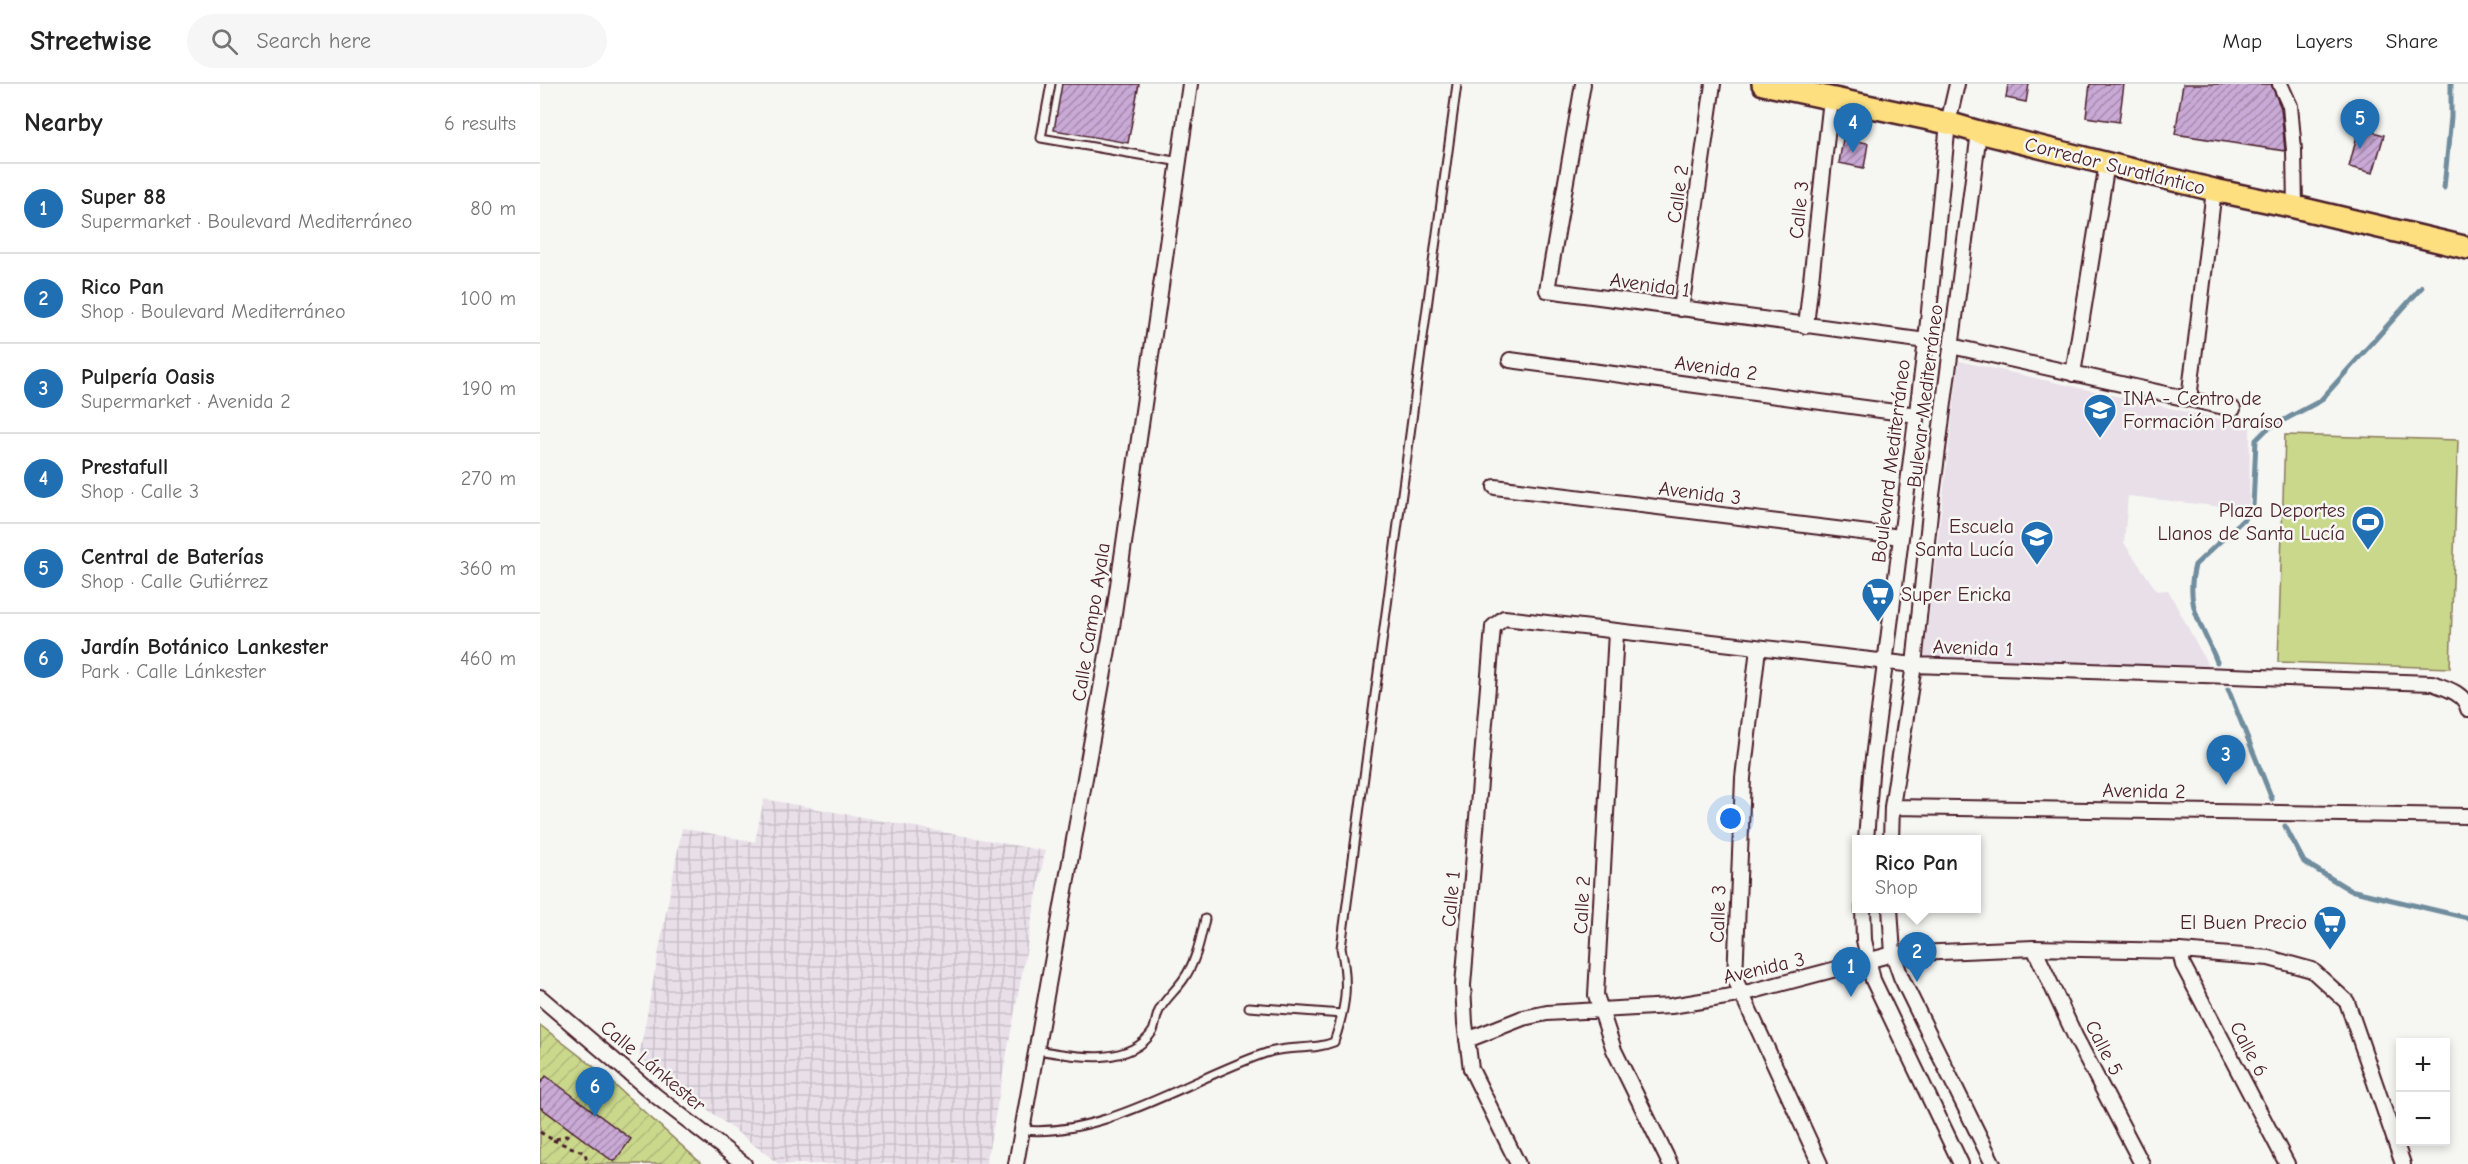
<!DOCTYPE html>
<html lang="en">
<head>
<meta charset="utf-8">
<style>
	:root { --surface:#fff; --page:#f6f6f6; --text:#222; --muted:#767676; --line:#e0e0e0; --accent:#1f6fb2 }
	body { margin:0; font-family:"Comic Neue",sans-serif; background:var(--page); color:var(--text) }
	.controls { position:absolute; right:18px; bottom:18px; display:grid; overflow:hidden; border-radius:0px; box-shadow:0 3px 9px #0003 }
	.controls button { width:54px; height:54px; display:grid; place-items:center; padding:0; border:0; border-bottom:2px solid var(--line); background:var(--surface); color:var(--text); font:30px sans-serif }
	.you { position:absolute; left:1191px; top:735px; width:21px; height:21px; margin:-15px; border:4px solid #fff; border-radius:50%; background:#1a73e8; box-shadow:0 0 0 9px #1a73e833 }
	.badge { display:grid; place-items:center; width:39px; height:39px; border-radius:50%; background:var(--accent); color:#fff; font-size:20px; font-weight:700 }
	.pin { position:absolute; translate:-50% -50px; filter:drop-shadow(0 2px 3px #0008) }
	.pin::after { content:''; position:absolute; top:32px; width:21px; height:18px; background:inherit; clip-path:polygon(0 0,100% 0,50% 100%) }
	.popup { position:absolute; left:1312px; top:751px; width:129px; height:78px; box-sizing:border-box; display:grid; place-content:center; border-radius:0px; background:var(--surface); filter:drop-shadow(0 2px 4px #0005); font-size:20px; white-space:nowrap; color:var(--muted) }
	.popup b { font-size:22px; color:var(--text) }
	.popup::after { content:''; position:absolute; left:50%; top:100%; margin-left:-12px; border:12px solid transparent; border-top-color:var(--surface) }
	.list { margin:0; padding:0; list-style:none }
	h2 { display:flex; justify-content:space-between; align-items:center; height:78px; margin:0; padding:0 24px; font-size:26px }
	h2 small { font-size:20px; font-weight:400; color:var(--muted) }
	.list li { display:grid; grid-template-columns:39px 1fr auto; gap:18px; align-items:center; box-sizing:border-box; height:90px; padding:0 24px; border-top:2px solid var(--line) }
	.list b { display:block; font-size:22px; white-space:nowrap }
	.list p { margin:0; font-size:20px; white-space:nowrap; color:var(--muted) }
	.list em { font-size:20px; font-style:normal; color:var(--muted) }
	.icon { flex:none; width:33px; height:33px; fill:none; stroke:currentColor; stroke-width:2; stroke-linecap:round; stroke-linejoin:round }
	.map { position:relative; flex:none; width:1928px; height:1080px; overflow:hidden }
	header { display:flex; align-items:center; gap:36px; box-sizing:border-box; height:84px; padding:0 30px; background:var(--surface); border-bottom:2px solid var(--line) }
	header strong { font-size:28px }
	nav { display:flex; gap:33px; margin-inline-start:auto; font-size:21px }
	.search { width:420px; height:54px; background:var(--page); display:flex; align-items:center; gap:15px; box-sizing:border-box; padding:0 21px; border-radius:33px; color:var(--muted); font-size:22px }
	main { display:flex }
	aside { flex:1; background:var(--surface) }
	.map>svg:first-child { display:block }
	.built { fill:#e8dfe9 }
	.industrial { fill:url(#industrial-grid) }
	.garden { fill:url(#garden-furrows); stroke:#8a7c5c; stroke-width:1.5 }
	.pitch { fill:#cad88c; stroke:#8a7c5c; stroke-width:1.5 }
	.lines { fill:none; stroke-linecap:round; stroke-linejoin:round }
	.stream { stroke:#708d9e; stroke-width:5 }
	.building { fill:url(#building-hatch); stroke:#4a1f2b; stroke-width:1.5 }
	.service-casing { stroke:#4a1f2b; stroke-width:11 }
	.minor-casing { stroke:#4a1f2b; stroke-width:18 }
	.primary-casing { stroke:#4a1f2b; stroke-width:26 }
	.path { stroke:#4a1f2b; stroke-width:3; stroke-dasharray:4.5 4.5; stroke-linecap:butt }
	.service { stroke:#f6f6f2; stroke-width:7 }
	.minor { stroke:#f6f6f2; stroke-width:14 }
	.primary { stroke:#fddf80; stroke-width:21 }
	.labels { text-anchor:middle; dominant-baseline:central; stroke-width:5; stroke-linejoin:round; paint-order:stroke }
	.street-label { font-size:20px; fill:#4a1f2b; stroke:#f6f6f2 }
	.poi-label { font-size:20px; fill:#4a1f2b; stroke:#f6f6f2; text-anchor:end }
</style>
</head>
<body>
<header>
<strong>Streetwise</strong>
<div class="search"><svg class="icon" aria-label="search" viewBox="0 0 24 24"><circle cx="10" cy="10" r="6"/><path d="M15 15l6 6"/></svg>Search here</div>
<nav><a>Map</a><a>Layers</a><a>Share</a></nav>
</header>
<main>
<aside>
<h2>Nearby<small>6 results</small></h2>
<ul class="list">
<li><span class="badge">1</span><div><b>Super 88</b><p>Supermarket · Boulevard Mediterráneo</p></div><em>80 m</em></li>
<li><span class="badge">2</span><div><b>Rico Pan</b><p>Shop · Boulevard Mediterráneo</p></div><em>100 m</em></li>
<li><span class="badge">3</span><div><b>Pulpería Oasis</b><p>Supermarket · Avenida 2</p></div><em>190 m</em></li>
<li><span class="badge">4</span><div><b>Prestafull</b><p>Shop · Calle 3</p></div><em>270 m</em></li>
<li><span class="badge">5</span><div><b>Central de Baterías</b><p>Shop · Calle Gutiérrez</p></div><em>360 m</em></li>
<li><span class="badge">6</span><div><b>Jardín Botánico Lankester</b><p>Park · Calle Lánkester</p></div><em>460 m</em></li>
</ul>
</aside>
<div class="map">
<svg width="1928" height="1080" viewBox="0 0 1928 1080">
	<defs>
		<pattern id="industrial-grid" width="8" height="8" patternUnits="userSpaceOnUse" patternTransform="scale(1.5)"><rect width="8" height="8" fill="#e8dfe9"/><path d="M0 4h8M4 0v8" fill="none" stroke="#c8bfc8"/></pattern>
		<pattern id="garden-furrows" width="10" height="10" patternUnits="userSpaceOnUse" patternTransform="scale(1.5)"><rect width="10" height="10" fill="#cad88c"/><path d="M-1 1l2-2M0 10L10 0M9 11l2-2" fill="none" stroke="#afb979"/></pattern>
		<pattern id="building-hatch" width="6" height="6" patternUnits="userSpaceOnUse" patternTransform="scale(1.5)"><rect width="6" height="6" fill="#c9a9d5"/><path d="M-1 1l2-2M0 6l6-6M5 7l2-2" fill="none" stroke="#a589ad"/></pattern>
	</defs>
	<rect width="100%" height="100%" fill="#f6f6f2"/>
	<filter id="ink" filterUnits="userSpaceOnUse"><feTurbulence type="fractalNoise" baseFrequency=".0167" numOctaves="2"/><feDisplacementMap in="SourceGraphic" scale="12" xChannelSelector="R" yChannelSelector="G"/><feConvolveMatrix kernelMatrix="1 2 1 2 8 2 1 2 1" color-interpolation-filters="sRGB"/></filter>
	<g filter="url(#ink)">
		<!-- built -->
		<path class="built" d="M1419,277L1710,342L1709,426L1588,412L1584,459L1617,507L1628,506L1669,583L1384,574Z"/>
		<!-- industrial -->
		<path class="industrial" d="M224,715L505,767L446,1080H239L99,973L142,744L215,758Z"/>
		<!-- garden -->
		<path class="garden" d="M0,941L58,986L162,1080H0Z"/>
		<!-- pitch -->
		<path class="pitch" d="M1745,351L1918,356L1910,584L1738,578Z"/>
		<g class="lines">
			<!-- stream -->
			<path class="stream" d="M1904,104L1911,33V0
				M1677,578C1663,542 1644,523 1655,481L1705,434L1713,423L1716,356L1727,345L1780,317L1882,203
				M1688,605L1732,715
				M1745,742L1764,778L1810,806L1928,834"/>
		</g>
		<!-- building -->
		<path class="building" d="M522,0H599L588,59L514,46Z
			M1468,0H1489L1486,18L1466,14Z
			M1550,0H1584L1579,38L1546,33Z
			M1643,0H1731L1741,24L1745,67L1635,50Z
			M1819,44L1844,51L1833,89L1809,83Z
			M1303,55L1328,59L1324,84L1299,79Z
			M6,992L91,1055L74,1078L0,1023V1000Z"/>
		<g class="lines">
			<!-- service casing -->
			<g class="service-casing">
				<path id="service" d="M511,0L501,54L640,78
					M709,923L802,930
					M497,966C532,972 589,984 613,947C616,940 616,931 620,925C626,914 636,906 643,896C656,878 660,857 665,835
					M483,1046C564,1054 651,994 726,969C748,961 772,967 794,958C806,923 809,900 801,864L917,0"/>
			</g>
			<!-- minor casing -->
			<g class="minor-casing">
				<path id="minor" d="M1043,0L1007,206L1386,257
					M1740,0L1750,22L1754,66L1755,123
					M1141,225L1173,0
					M1266,242L1291,15
					M1411,262L1693,325
					M970,276L1377,331
					M1533,290L1567,79
					M1649,315L1674,106
					M955,403L1361,453
					M1076,548L1056,911L1074,966L1130,1080
					M1218,564L1203,694L1195,895L1280,1080
					M1352,723L1928,732
					M1326,756L1331,690L1386,257L1408,39L1417,0
					M1351,756L1352,723L1374,581L1391,419L1439,48
					M1323,824L1324,856L1333,896L1421,1080
					M1350,824L1353,870L1361,893L1453,1080
					M1494,864L1535,952L1602,1080
					M1640,867L1643,881L1747,1080
					M0,913L116,1012L204,1080
					M927,956L983,934L1007,929L1131,922L1198,911L1353,870L1494,864L1640,867L1729,874L1772,886L1807,918L1863,1080
					M476,1080L572,543L650,0
					M978,1080L931,985L925,939L923,901L953,543L964,534L1374,581L1892,599C1905,604 1925,609 1928,625"/>
			</g>
			<!-- primary casing -->
			<g class="primary-casing">
				<path id="primary" d="M1223,0L1408,39L1439,48L1674,106L1755,123L1928,164"/>
			</g>
			<!-- path -->
			<path class="path" d="M0,1048L13,1056L26,1052L32,1047
				M13,1056L45,1069L48,1080"/>
			<!-- service -->
			<use href="#service" class="service"/>
			<!-- minor -->
			<use href="#minor" class="minor"/>
			<!-- primary -->
			<use href="#primary" class="primary"/>
		</g>
	</g>
	<!-- icons -->
	<defs>
		<g id="university-pin" transform="scale(1.725)"><path d="M0 17L-7.5 6A9.5 9.5 0 1 1 7.5 6Z" fill="#1f6fb2" stroke="#f6f6f2"/><path d="M0-5L7-2L0 1L-7-2ZM-4 1L0 2.5L4 1V4Q0 6-4 4Z" fill="#fff"/></g>
		<g id="stadium-pin" transform="scale(1.725)"><path d="M0 17L-7.5 6A9.5 9.5 0 1 1 7.5 6Z" fill="#1f6fb2" stroke="#f6f6f2"/><path d="M0-5a6.5 5 0 1 0 0 10a6.5 5 0 1 0 0-10ZM-3.5-1.8h7v3.6h-7Z" fill="#fff"/></g>
		<g id="school-pin" transform="scale(1.725)"><path d="M0 17L-7.5 6A9.5 9.5 0 1 1 7.5 6Z" fill="#1f6fb2" stroke="#f6f6f2"/><path d="M0-5L7-2L0 1L-7-2ZM-4 1L0 2.5L4 1V4Q0 6-4 4Z" fill="#fff"/></g>
		<g id="supermarket-pin" transform="scale(1.725)"><path d="M0 17L-7.5 6A9.5 9.5 0 1 1 7.5 6Z" fill="#1f6fb2" stroke="#f6f6f2"/><path d="M-6-5.5h2.5l.6 2H6L4.5 2H-2.5L-4.4-4H-6ZM-1.5 3.2a1.3 1.3 0 1 0 .1 0ZM3 3.2a1.3 1.3 0 1 0 .1 0Z" fill="#fff"/></g>
	</defs>
	<g fill-rule="evenodd">
		<use href="#university-pin" x="1560" y="326"/>
		<use href="#stadium-pin" x="1828" y="438"/>
		<use href="#school-pin" x="1497" y="453"/>
		<use href="#supermarket-pin" x="1338" y="510"/>
		<use href="#supermarket-pin" x="1790" y="838"/>
	</g>
	<g class="labels">
		<!-- street labels -->
		<g class="street-label">
			<text transform="translate(1575 82) rotate(14)">Corredor Suratlántico</text>
			<text transform="translate(1138 110) rotate(-82)">Calle 2</text>
			<text transform="translate(1259 126) rotate(-84)">Calle 3</text>
			<text transform="translate(1110 201) rotate(8)">Avenida 1</text>
			<text transform="translate(1176 284) rotate(8)">Avenida 2</text>
			<text transform="translate(1385 312) rotate(-83)">Bulevar Mediterráneo</text>
			<text transform="translate(1351 377) rotate(-83)">Boulevard Mediterráneo</text>
			<text transform="translate(1160 409) rotate(7)">Avenida 3</text>
			<text transform="translate(551 538) rotate(-81)">Calle Campo Ayala</text>
			<text transform="translate(1433 564) rotate(2)">Avenida 1</text>
			<text transform="translate(1604 707) rotate(1)">Avenida 2</text>
			<text transform="translate(911 815) rotate(-85)">Calle 1</text>
			<text transform="translate(1042 821) rotate(-87)">Calle 2</text>
			<text transform="translate(1178 830) rotate(-88)">Calle 3</text>
			<text transform="translate(1224 884) rotate(-13)">Avenida 3</text>
			<text transform="translate(1564 964) rotate(63)">Calle 5</text>
			<text transform="translate(1709 965) rotate(62)">Calle 6</text>
			<text transform="translate(113 982) rotate(40)">Calle Lánkester</text>
		</g>
		<!-- poi labels -->
		<g class="poi-label">
			<text x="1583" y="314" text-anchor="start">INA - Centro de<tspan x="1583" dy="23">Formación Paraíso</tspan></text>
			<text x="1805" y="426">Plaza Deportes<tspan x="1805" dy="23">Llanos de Santa Lucía</tspan></text>
			<text x="1474" y="442">Escuela<tspan x="1474" dy="23">Santa Lucía</tspan></text>
			<text x="1361" y="510" text-anchor="start">Super Ericka</text>
			<text x="1767" y="838">El Buen Precio</text>
		</g>
	</g>
</svg>
<div class="controls">
<button>+</button>
<button>−</button>
</div>
<div class="you"></div>
<div class="pin badge" style="left:1311px;top:913px">1</div>
<div class="pin badge" style="left:1377px;top:898px">2</div>
<div class="popup"><b>Rico Pan</b>Shop</div>
<div class="pin badge" style="left:1686px;top:701px">3</div>
<div class="pin badge" style="left:1313px;top:69px">4</div>
<div class="pin badge" style="left:1820px;top:65px">5</div>
<div class="pin badge" style="left:55px;top:1033px">6</div>
</div>
</main>
</body>
</html>
